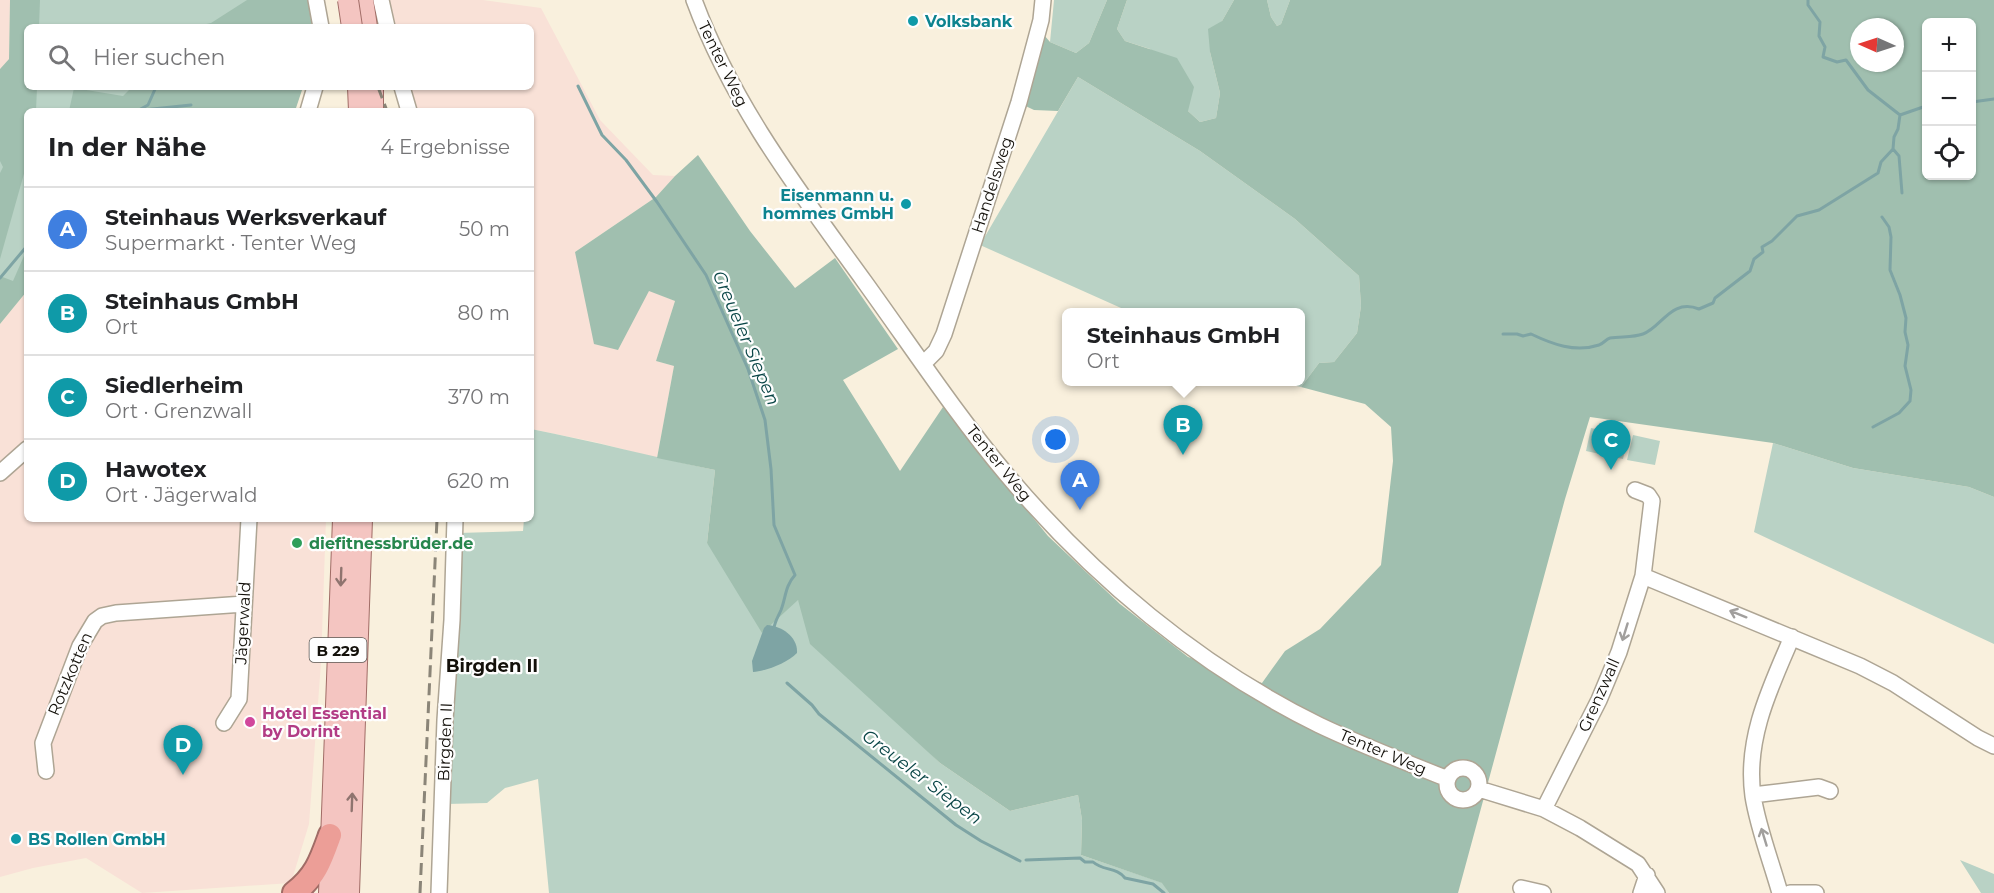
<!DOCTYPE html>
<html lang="de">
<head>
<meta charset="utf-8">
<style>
	:root { --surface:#fff; --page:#f2f2f2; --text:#202124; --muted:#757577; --line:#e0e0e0; --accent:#b45309 }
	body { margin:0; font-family:Montserrat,sans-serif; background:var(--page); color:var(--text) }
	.controls { position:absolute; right:18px; top:18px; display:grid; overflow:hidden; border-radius:9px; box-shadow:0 2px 4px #0004 }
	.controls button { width:54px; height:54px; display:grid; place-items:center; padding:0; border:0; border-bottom:2px solid var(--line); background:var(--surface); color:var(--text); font:30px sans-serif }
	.compass { position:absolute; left:1850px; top:18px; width:54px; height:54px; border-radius:50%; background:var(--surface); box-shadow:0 2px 4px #0004; rotate:273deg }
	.you { position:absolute; left:1056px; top:440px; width:21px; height:21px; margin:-15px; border:4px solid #fff; border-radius:50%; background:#1a73e8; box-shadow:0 0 0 9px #1a73e833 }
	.badge { display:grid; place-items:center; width:39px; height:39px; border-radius:50%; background:var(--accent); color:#fff; font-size:20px; font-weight:700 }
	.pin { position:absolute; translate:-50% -50px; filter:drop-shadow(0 2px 3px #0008) }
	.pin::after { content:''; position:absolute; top:32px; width:21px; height:18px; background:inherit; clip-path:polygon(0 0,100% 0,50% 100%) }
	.popup { position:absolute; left:1062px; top:308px; width:243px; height:78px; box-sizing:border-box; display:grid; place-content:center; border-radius:9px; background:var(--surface); filter:drop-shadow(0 2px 4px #0005); font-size:20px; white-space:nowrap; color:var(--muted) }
	.popup b { font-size:22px; color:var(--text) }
	.popup::after { content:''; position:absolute; left:50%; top:100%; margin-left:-12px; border:12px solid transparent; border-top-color:var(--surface) }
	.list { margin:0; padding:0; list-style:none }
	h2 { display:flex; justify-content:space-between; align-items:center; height:78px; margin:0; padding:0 24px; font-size:26px }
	h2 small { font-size:20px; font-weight:400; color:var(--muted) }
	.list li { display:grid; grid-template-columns:39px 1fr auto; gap:18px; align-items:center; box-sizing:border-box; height:84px; padding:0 24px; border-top:2px solid var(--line) }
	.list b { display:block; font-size:22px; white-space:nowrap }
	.list p { margin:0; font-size:20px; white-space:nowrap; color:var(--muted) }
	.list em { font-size:20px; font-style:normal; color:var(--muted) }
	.icon { flex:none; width:33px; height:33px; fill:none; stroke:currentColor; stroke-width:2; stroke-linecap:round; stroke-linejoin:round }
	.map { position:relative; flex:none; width:1994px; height:893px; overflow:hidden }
	.search { position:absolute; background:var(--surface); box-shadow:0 2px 4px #0004; left:24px; top:24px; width:510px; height:66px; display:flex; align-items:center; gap:15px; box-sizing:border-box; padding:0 21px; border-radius:9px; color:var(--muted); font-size:22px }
	.panel { position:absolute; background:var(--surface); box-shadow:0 2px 4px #0004; left:24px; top:108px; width:510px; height:414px; border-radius:9px }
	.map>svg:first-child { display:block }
	.industrial { fill:#f9e1d7 }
	.green { fill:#b9d2c5 }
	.forest { fill:#a0bfaf; fill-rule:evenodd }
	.water { fill:#7ea4a4 }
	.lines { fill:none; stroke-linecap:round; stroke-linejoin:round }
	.stream { stroke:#7ea4a4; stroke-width:3 }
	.minor-casing { stroke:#aea594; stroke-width:18 }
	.major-casing { stroke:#a06c66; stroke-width:22 }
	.highway-casing { stroke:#a06c66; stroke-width:26 }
	.minor { stroke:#fff; stroke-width:15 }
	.major { stroke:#f4c5c1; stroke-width:20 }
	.highway { stroke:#ec9e97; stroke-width:22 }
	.rail { stroke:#8b8578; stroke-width:3; stroke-dasharray:12 6; stroke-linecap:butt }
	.major-bridge-casing { stroke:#a06c66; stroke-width:22; stroke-linecap:butt }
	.major-bridge { stroke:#f4c5c1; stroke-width:20 }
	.oneway { stroke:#8f746f }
	.oneway2 { stroke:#a19f9d }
	.culture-dot { fill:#0f9aa8; stroke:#fefefe; stroke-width:2 }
	.leisure-dot { fill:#2e9e5b; stroke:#fefefe; stroke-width:2 }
	.hotel-dot { fill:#d1479c; stroke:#fefefe; stroke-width:2 }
	.labels { text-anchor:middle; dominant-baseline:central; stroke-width:4.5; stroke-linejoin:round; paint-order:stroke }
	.shield { fill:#fefefe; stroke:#5a5753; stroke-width:1.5 }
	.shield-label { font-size:15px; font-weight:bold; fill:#13100a }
	.culture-label { font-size:16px; font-weight:bold; fill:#0d838f; stroke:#fefefe; text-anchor:start }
	.street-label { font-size:16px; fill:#13100a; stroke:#fefefe }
	.leisure-label { font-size:16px; font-weight:bold; fill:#27864d; stroke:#fefefe; text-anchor:start }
	.hotel-label { font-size:16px; font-weight:bold; fill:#b23c85; stroke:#fefefe; text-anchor:start }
	.water-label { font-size:18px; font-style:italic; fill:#0a4647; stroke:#fefefe }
	.neighbourhood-label { font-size:18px; font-weight:bold; fill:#13100a; stroke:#fefefe }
</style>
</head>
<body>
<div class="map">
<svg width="1994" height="893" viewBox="0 0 1994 893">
	<rect width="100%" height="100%" fill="#f9f0dd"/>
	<!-- industrial -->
	<path class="industrial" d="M0,0H10L9,59L0,69Z
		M388,0H483L541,8L600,120L653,175L675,176L656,197L575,252L618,350L649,290L675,301L656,361L674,366L657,458L595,442L531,429V111H415L408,87H531V27H394Z
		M27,291V519H326L321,663L309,824L291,883L142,893L86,858L33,868L0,877V324Z"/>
	<!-- green -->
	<path class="green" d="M12,0H306L311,27H27V87H301L292,111H27V279L0,310V81L13,60Z
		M1054,0H1107L1089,43L1076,53L1050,42Z
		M1127,0H1234L1222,21L1210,52L1220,93L1216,118L1200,122L1188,111L1150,49L1125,41L1117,29Z
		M1267,0H1290L1281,24L1277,26L1271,17Z
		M1078,77L1200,151L1295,219L1359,276L1361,306L1357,333L1334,362L1319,363L1301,387L1279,382H1300V312H1130L980,245Z
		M1591,428L1628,436L1623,459L1586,451Z
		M531,429C593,441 654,457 715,470L707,543L798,600L900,724L940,763L1010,811L1078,795L1082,820L1081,855L1163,883L1169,893H549L538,779L505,788L487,803L447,804L458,533L523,531L524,519H531Z
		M1633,435L1660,441L1655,465L1627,460Z
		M1773,443L1853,468L1969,487L1994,497V644L1754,532Z
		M1960,860L1994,874V893H1981Z"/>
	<!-- forest -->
	<path class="forest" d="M10,0H40L39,27H27V87H37L36,111H27V163L0,259V173L3,167L0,161V69L9,59Z
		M247,0H308L312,27H193L211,23Z
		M1107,0H1127L1117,29L1125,41L1177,58L1194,87L1188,111L1200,122L1216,118L1220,93L1210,52L1208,29L1222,21L1234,0H1267L1271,17L1277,26L1281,24L1290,0H1994V497L1969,487L1853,468L1773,443L1590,417L1565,499L1458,893H1169L1162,883L1081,855L1082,820L1078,795L1010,811L940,763L810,644L798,600L762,633L707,543L715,470L657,458L674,366L656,361L675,301L649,291L618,350L594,344L575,252L656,197L675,176L698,155L750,231L795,288L835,258L898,349L843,380L900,471L943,407L1048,536L1120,604L1188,657L1262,683L1285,651L1320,629L1381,565L1393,461L1391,427L1365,404L1301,387L1319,363L1334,362L1357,333L1361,306L1359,276L1295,219L1200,151L1078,77L1058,111L1034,110L1011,99L1025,56L1038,28L1050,42L1076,53L1089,43ZM1926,22H1972V176H1926ZM1859,27H1895V63H1859Z
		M132,87H303L295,111H69L74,88L123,96Z
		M27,249V291L0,324V276L13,281Z"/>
	<!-- water -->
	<path class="water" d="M767,625C782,626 798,637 797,653C787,663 767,671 753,672L752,661L764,628Z"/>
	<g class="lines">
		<!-- stream -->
		<path class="stream" d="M1808,0V5L1820,22L1819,36L1825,47L1823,57L1837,62L1846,60L1868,90L1900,115
			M225,27H228
			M578,86L602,135L626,160L657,202L706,275L748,369L765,420L771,469L774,525L795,575C785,586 786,597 781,610C778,617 775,621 774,628
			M1972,102L1994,99
			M143,110L191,105
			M137,111L148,105L156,87
			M1893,149L1899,156L1902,193
			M0,278L27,246
			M1503,334H1517L1523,336L1531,334C1552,344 1575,353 1599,345C1603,344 1606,339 1610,338C1621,336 1632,338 1643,334C1662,327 1671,298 1699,309L1713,303L1715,298L1750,271L1754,259L1763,252L1762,247L1772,241L1797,216L1819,210L1878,173L1881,162L1893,149L1894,137L1898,129L1900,115L1926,106
			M1873,427L1899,413L1910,401L1911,390L1905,366L1908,345L1905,332L1906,318L1900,295L1890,270L1891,237L1889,227L1882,217
			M787,683L812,705L819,714L956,825L981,841L1020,861
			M1026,860L1080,858L1085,862H1093C1103,871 1117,867 1125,878L1153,884L1164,893"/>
		<!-- minor casing -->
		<g class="minor-casing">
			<path id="minor" d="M316,0L321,27
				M381,0L387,27
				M694,0C733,106 799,191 864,281C911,346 955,413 1007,475C1093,577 1199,666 1319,725C1361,745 1405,762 1448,779
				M402,87L409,111
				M308,111L315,87
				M924,363L936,351L944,334L1019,102L1041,20L1043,0
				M0,473L27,449
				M1643,576L1860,666L1893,683L1978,738L1994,746
				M224,723L239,699L249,519
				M1447 784a16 16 0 1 1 32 0a16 16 0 1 1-32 0Z
				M46,771L43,743L80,646L95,621L102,616L116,613L244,604
				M1479,789L1544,809L1580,828L1638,864L1657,893
				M1753,795L1819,787L1830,791
				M1544,809L1599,700L1619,652L1643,576L1652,501L1648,495L1635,490
				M1521,888L1543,893
				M439,893L445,720L452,620L455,519
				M1641,893L1647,875
				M1780,893C1771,861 1758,828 1753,796C1745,739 1770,688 1792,637
				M1790,893H1816"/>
		</g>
		<!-- major casing -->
		<g class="major-casing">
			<path id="major" d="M363,0L367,27
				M358,87L359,111
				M373,87V111
				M329,893L343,519
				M349,893L362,519"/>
		</g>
		<!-- highway casing -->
		<g class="highway-casing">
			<path id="highway" d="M294,893C316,876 321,860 330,835"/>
		</g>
		<!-- minor -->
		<use href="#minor" class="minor"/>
		<!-- major -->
		<use href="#major" class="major"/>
		<!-- highway -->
		<use href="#highway" class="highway"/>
		<!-- rail -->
		<path class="rail" d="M343,0L354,27
			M378,87L387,111
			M420,893L437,519"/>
		<!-- major-bridge casing -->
		<g class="major-bridge-casing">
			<path id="major-bridge" d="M348,0L352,27"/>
		</g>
		<!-- major-bridge -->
		<use href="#major-bridge" class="major-bridge"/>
	</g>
	<!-- one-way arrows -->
	<defs><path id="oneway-shaft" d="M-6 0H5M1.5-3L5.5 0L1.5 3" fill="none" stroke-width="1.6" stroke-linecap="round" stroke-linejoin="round" transform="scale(1.5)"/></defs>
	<g class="oneway">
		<use href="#oneway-shaft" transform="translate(341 577) rotate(92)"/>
		<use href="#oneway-shaft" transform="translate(352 802) rotate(-88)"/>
	</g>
	<g class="oneway2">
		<use href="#oneway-shaft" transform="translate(1738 614) rotate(-158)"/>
		<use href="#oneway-shaft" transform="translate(1625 632) rotate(107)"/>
		<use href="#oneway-shaft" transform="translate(1764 837) rotate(-107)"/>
	</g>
	<!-- markers -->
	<g class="culture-dot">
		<circle cx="913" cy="21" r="6"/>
		<circle cx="906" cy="204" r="6"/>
		<circle cx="16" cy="839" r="6"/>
	</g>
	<circle class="leisure-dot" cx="297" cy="543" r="6"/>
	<circle class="hotel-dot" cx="250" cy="722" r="6"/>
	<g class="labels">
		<!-- shield labels -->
		<rect class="shield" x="309.5" y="638" width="57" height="24" rx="4.5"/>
		<g class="shield-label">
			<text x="338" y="650">B 229</text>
		</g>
		<!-- culture labels -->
		<g class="culture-label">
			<text x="925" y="21">Volksbank</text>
			<text x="894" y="195" text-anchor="end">Eisenmann u.<tspan x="894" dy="18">hommes GmbH</tspan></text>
			<text x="28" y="839">BS Rollen GmbH</text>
		</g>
		<!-- street labels -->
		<g class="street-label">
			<text transform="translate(723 64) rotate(64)">Tenter Weg</text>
			<text transform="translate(992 185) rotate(-72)">Handelsweg</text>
			<text transform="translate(999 463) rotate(51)">Tenter Weg</text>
			<text transform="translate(243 623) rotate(-87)">Jägerwald</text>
			<text transform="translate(70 674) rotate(-67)">Rotzkotten</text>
			<text transform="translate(1599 695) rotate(-66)">Grenzwall</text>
			<text transform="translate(445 742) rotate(-88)">Birgden II</text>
			<text transform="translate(1383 752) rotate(23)">Tenter Weg</text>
		</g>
		<!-- leisure labels -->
		<g class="leisure-label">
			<text x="309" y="543">diefitnessbrüder.de</text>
		</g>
		<!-- hotel labels -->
		<g class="hotel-label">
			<text x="262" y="713">Hotel Essential<tspan x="262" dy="18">by Dorint</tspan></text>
		</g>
		<!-- water labels -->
		<g class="water-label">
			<text transform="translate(746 338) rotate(67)">Greueler Siepen</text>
			<text transform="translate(922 777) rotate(37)">Greueler Siepen</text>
		</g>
		<!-- neighbourhood labels -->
		<g class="neighbourhood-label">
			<text x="492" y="666">Birgden II</text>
		</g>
	</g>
</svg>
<div class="controls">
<button>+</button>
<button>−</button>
<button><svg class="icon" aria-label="locate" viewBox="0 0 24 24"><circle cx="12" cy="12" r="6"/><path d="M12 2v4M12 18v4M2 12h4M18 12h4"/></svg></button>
</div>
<svg class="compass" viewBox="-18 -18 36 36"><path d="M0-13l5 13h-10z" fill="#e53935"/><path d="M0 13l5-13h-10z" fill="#757577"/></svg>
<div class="you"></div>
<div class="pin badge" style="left:1080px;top:510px;background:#3f7fe0">A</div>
<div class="pin badge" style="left:1183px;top:455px;background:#0f9aa8">B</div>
<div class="popup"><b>Steinhaus GmbH</b>Ort</div>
<div class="pin badge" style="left:1611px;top:470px;background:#0f9aa8">C</div>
<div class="pin badge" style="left:183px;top:775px;background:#0f9aa8">D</div>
<div class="search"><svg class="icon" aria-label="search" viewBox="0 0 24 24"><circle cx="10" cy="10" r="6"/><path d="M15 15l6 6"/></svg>Hier suchen</div>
<section class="panel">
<h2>In der Nähe<small>4 Ergebnisse</small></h2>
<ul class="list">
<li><span class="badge" style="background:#3f7fe0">A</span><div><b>Steinhaus Werksverkauf</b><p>Supermarkt · Tenter Weg</p></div><em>50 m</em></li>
<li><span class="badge" style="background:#0f9aa8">B</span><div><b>Steinhaus GmbH</b><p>Ort</p></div><em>80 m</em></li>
<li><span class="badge" style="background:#0f9aa8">C</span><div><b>Siedlerheim</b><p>Ort · Grenzwall</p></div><em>370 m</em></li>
<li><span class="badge" style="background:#0f9aa8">D</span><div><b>Hawotex</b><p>Ort · Jägerwald</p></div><em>620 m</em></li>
</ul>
</section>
</div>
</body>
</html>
